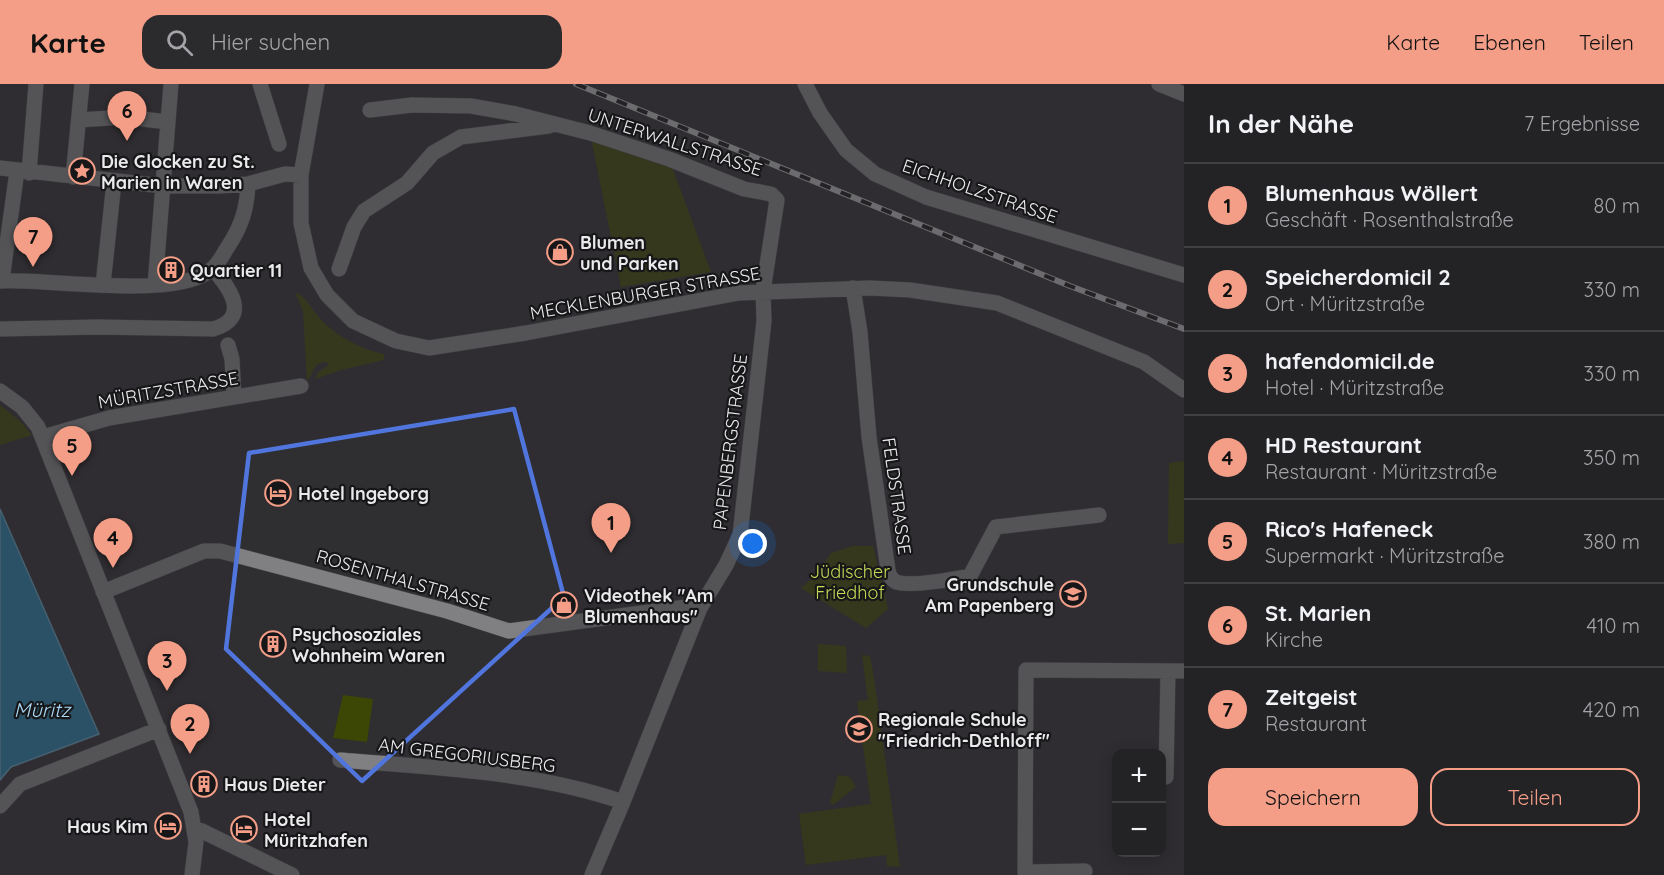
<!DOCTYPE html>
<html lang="de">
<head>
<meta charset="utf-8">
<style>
	:root { --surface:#232225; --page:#2b2a2d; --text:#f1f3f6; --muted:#a3a4a7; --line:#403f42; --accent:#f49e87 }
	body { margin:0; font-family:Quicksand,sans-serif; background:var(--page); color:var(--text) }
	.controls { position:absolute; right:18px; bottom:18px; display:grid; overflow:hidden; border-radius:12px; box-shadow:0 3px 15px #0003 }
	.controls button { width:54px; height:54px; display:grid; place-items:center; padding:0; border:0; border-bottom:2px solid var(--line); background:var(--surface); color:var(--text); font:30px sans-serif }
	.you { position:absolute; left:753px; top:460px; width:21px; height:21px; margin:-15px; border:4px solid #fff; border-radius:50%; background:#1a73e8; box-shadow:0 0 0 9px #1a73e833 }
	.badge { display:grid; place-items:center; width:39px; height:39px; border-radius:50%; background:var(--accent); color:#111; font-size:20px; font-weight:700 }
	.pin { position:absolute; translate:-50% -50px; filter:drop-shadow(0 2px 3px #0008) }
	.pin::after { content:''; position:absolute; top:32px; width:21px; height:18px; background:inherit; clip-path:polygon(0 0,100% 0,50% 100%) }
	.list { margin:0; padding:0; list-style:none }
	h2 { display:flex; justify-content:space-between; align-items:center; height:78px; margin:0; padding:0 24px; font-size:26px }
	h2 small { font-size:20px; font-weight:400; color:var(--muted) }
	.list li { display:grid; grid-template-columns:39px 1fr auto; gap:18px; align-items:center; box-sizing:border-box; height:84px; padding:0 24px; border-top:2px solid var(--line) }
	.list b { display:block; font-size:22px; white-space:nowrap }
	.list p { margin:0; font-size:20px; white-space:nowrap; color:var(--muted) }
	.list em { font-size:20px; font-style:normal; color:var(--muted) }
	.actions { display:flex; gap:12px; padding:18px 24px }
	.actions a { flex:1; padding:14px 0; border:2px solid var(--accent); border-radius:18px; text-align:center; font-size:21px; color:var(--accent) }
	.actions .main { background:var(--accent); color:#111 }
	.icon { flex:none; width:33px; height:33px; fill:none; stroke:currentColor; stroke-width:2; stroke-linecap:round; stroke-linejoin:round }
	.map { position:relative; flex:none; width:1184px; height:791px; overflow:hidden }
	header { display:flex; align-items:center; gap:36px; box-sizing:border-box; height:84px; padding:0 30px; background:var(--accent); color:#111 }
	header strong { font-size:28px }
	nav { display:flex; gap:33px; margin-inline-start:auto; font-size:21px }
	.search { width:420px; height:54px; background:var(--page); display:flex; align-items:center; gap:15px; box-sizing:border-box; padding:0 21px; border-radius:18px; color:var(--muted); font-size:22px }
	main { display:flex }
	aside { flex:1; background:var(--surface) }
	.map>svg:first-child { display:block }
	.green { fill:#3c4605 }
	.water { fill:#277ca7; stroke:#629dbc; stroke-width:1.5 }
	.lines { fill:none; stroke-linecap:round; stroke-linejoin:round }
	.minor-casing { stroke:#4a494c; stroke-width:16 }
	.minor { stroke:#808083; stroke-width:15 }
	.rail-casing { stroke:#b7b6b9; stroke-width:6 }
	.rail { stroke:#171618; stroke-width:4; stroke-dasharray:11; stroke-linecap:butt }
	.marked { fill:none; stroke:#5075dd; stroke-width:4.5; stroke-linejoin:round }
	.labels { text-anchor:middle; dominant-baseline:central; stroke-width:4.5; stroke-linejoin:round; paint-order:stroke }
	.street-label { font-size:18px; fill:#eaeaec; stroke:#171618 }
	.poi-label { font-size:18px; font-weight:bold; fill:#eaeaec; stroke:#171618; text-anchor:start }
	.park-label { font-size:18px; fill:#c4db56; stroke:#171618 }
	.water-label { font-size:20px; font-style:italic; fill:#a9d9f5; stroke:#171618 }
</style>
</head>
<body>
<header>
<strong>Karte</strong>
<div class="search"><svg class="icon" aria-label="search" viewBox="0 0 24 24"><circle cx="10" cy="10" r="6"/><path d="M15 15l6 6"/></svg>Hier suchen</div>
<nav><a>Karte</a><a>Ebenen</a><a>Teilen</a></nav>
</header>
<main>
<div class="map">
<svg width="1184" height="791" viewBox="0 0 1184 791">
	<rect width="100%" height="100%" fill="#2f2e31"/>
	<!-- green -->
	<path class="green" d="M590,49L669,75L711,188L621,203Z
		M295,208C307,213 310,224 318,232C334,251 360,265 384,270V276L341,286L315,295L318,288L329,281L328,279C313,276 316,287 307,297L303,227Z
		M0,321L20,337L32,351L0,361Z
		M1184,377V459L1168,460L1169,379Z
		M853,462H873L888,525L866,544L801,504L816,491L831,469Z
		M818,560L846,562L847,589L818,587Z
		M862,571L870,572L874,594L900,783L887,782L886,771L806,781L799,730L871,720L857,617L868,616Z
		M343,611L373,615L367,658L333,654Z
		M838,691L850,693L856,703L833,721L830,719Z"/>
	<!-- water -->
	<path class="water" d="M0,425L99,650L11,683L0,696Z"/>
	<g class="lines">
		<!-- minor casing -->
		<g class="minor-casing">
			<path id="minor" d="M260,0L279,60
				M317,0L301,91V139L311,184L327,211L353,237L396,257L429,264L526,249L739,209L870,204L910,206L997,219L1144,278L1184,306
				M805,0L820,29L846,66L875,90L926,113L1184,191
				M1159,0L1184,10
				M370,26L412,21L471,22L516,30L590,49L669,75L744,105L771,110L777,116L763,207L764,237L740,451L726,481L700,524L623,718L592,791
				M79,36L125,33L168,38
				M0,84L163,102H219L248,100L285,90L301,91
				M29,89L36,0
				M73,93L82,0
				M339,185L354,143L364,127L407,99L433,69L461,53L549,42
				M2,196L17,87
				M0,197C48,194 180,217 213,184C220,178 224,168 229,161C242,141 247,124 248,100
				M103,201L114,98
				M155,201L171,0
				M853,204L860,248L869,353L888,486C889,492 891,495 896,498C910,503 954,495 970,492L996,443L1099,431
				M0,245L98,243L213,245C252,234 229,203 213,185
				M228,261L232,275L234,313
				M0,307L22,323L38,343L191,728L196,758L192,791
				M43,353L109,334L301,302
				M103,508L204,467H220L447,527L509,547L693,522L700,524
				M340,676C434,684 534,687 623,718
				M1166,693L1168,587
				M0,722L20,700L159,645
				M195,745L202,747L292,791
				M1085,787L1025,788L1026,586L1184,587"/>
		</g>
		<!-- minor -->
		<use href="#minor" class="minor"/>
		<!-- rail casing -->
		<g class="rail-casing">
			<path id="rail" d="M576,0L1070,202L1184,245"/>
		</g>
		<!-- rail -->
		<use href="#rail" class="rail"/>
	</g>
	<!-- marked area -->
	<path d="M0 0H1184V791H0ZM514,325L564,513L362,697L226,565L249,369Z" fill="#2f2e31" fill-opacity=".55" fill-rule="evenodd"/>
	<path class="marked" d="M514,325L564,513L362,697L226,565L249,369Z"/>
	<!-- icons -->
	<defs>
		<g id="sight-ring" transform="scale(1.35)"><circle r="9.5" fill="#171618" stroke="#f49e87" stroke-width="1.5"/><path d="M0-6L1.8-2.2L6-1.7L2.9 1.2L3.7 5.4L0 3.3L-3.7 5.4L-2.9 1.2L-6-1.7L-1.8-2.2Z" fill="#f49e87"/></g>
		<g id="shop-ring" transform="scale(1.35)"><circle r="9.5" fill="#171618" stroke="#f49e87" stroke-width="1.5"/><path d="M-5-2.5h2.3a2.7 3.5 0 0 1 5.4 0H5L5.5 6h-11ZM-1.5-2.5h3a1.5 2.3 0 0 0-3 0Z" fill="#f49e87"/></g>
		<g id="building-ring" transform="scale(1.35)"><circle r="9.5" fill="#171618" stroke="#f49e87" stroke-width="1.5"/><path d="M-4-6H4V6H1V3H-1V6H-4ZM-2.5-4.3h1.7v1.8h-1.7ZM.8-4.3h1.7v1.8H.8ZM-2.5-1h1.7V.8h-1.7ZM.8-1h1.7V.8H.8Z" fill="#f49e87"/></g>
		<g id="hotel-ring" transform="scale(1.35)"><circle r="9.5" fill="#171618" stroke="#f49e87" stroke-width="1.5"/><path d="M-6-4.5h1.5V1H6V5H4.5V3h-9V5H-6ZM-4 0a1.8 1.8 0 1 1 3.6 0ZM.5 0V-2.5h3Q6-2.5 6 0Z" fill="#f49e87"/></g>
		<g id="school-ring" transform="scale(1.35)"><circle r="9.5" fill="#171618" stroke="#f49e87" stroke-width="1.5"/><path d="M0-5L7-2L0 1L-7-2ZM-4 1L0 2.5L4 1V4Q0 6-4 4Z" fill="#f49e87"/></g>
	</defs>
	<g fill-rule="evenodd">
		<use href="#sight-ring" x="82" y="87"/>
		<use href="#shop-ring" x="560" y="168"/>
		<use href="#building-ring" x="171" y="186"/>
		<use href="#hotel-ring" x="278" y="409"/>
		<use href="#school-ring" x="1073" y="510"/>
		<use href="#shop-ring" x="564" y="521"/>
		<use href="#building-ring" x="273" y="560"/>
		<use href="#school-ring" x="859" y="645"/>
		<use href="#building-ring" x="204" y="700"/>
		<use href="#hotel-ring" x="168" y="742"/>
		<use href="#hotel-ring" x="244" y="745"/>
	</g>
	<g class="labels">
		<!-- street labels -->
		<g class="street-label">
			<text transform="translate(675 58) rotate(18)">UNTERWALLSTRASSE</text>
			<text transform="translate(980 107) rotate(19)">EICHHOLZSTRASSE</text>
			<text transform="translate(645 209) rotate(-10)">MECKLENBURGER STRASSE</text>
			<text transform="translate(168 306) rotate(-10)">MÜRITZSTRASSE</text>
			<text transform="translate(730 358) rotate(-83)">PAPENBERGSTRASSE</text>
			<text transform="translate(897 412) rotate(82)">FELDSTRASSE</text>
			<text transform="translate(403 496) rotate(16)">ROSENTHALSTRASSE</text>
			<text transform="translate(467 671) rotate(7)">AM GREGORIUSBERG</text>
		</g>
		<!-- poi labels -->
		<g class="poi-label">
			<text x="101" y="77">Die Glocken zu St.<tspan x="101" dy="21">Marien in Waren</tspan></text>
			<text x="580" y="158">Blumen<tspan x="580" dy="21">und Parken</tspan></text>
			<text x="190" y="186">Quartier 11</text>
			<text x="298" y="409">Hotel Ingeborg</text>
			<text x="1054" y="500" text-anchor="end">Grundschule<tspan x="1054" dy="21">Am Papenberg</tspan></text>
			<text x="584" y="511">Videothek "Am<tspan x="584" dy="21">Blumenhaus"</tspan></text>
			<text x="292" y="550">Psychosoziales<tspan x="292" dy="21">Wohnheim Waren</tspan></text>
			<text x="878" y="635">Regionale Schule<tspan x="878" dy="21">"Friedrich-Dethloff"</tspan></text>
			<text x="224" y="700">Haus Dieter</text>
			<text x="264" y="735">Hotel<tspan x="264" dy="21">Müritzhafen</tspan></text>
			<text x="148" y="742" text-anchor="end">Haus Kim</text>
		</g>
		<!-- park labels -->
		<g class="park-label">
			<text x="850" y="487">Jüdischer<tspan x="850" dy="21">Friedhof</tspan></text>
		</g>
		<!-- water labels -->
		<g class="water-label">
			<text x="42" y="625">Müritz</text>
		</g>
	</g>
</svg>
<div class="controls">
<button>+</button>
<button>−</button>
</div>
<div class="you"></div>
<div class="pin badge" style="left:611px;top:469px">1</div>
<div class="pin badge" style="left:190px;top:670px">2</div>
<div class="pin badge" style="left:167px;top:607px">3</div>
<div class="pin badge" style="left:113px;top:484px">4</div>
<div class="pin badge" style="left:72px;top:392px">5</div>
<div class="pin badge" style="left:127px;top:57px">6</div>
<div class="pin badge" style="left:33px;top:183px">7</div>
</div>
<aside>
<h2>In der Nähe<small>7 Ergebnisse</small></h2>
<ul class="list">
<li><span class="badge">1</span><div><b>Blumenhaus Wöllert</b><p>Geschäft · Rosenthalstraße</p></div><em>80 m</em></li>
<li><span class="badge">2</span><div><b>Speicherdomicil 2</b><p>Ort · Müritzstraße</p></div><em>330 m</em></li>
<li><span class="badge">3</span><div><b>hafendomicil.de</b><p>Hotel · Müritzstraße</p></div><em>330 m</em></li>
<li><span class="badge">4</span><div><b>HD Restaurant</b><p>Restaurant · Müritzstraße</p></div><em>350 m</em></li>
<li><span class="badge">5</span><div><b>Rico's Hafeneck</b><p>Supermarkt · Müritzstraße</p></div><em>380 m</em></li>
<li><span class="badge">6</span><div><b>St. Marien</b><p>Kirche</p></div><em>410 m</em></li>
<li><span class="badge">7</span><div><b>Zeitgeist</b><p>Restaurant</p></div><em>420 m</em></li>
</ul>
<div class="actions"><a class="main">Speichern</a><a>Teilen</a></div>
</aside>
</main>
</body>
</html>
